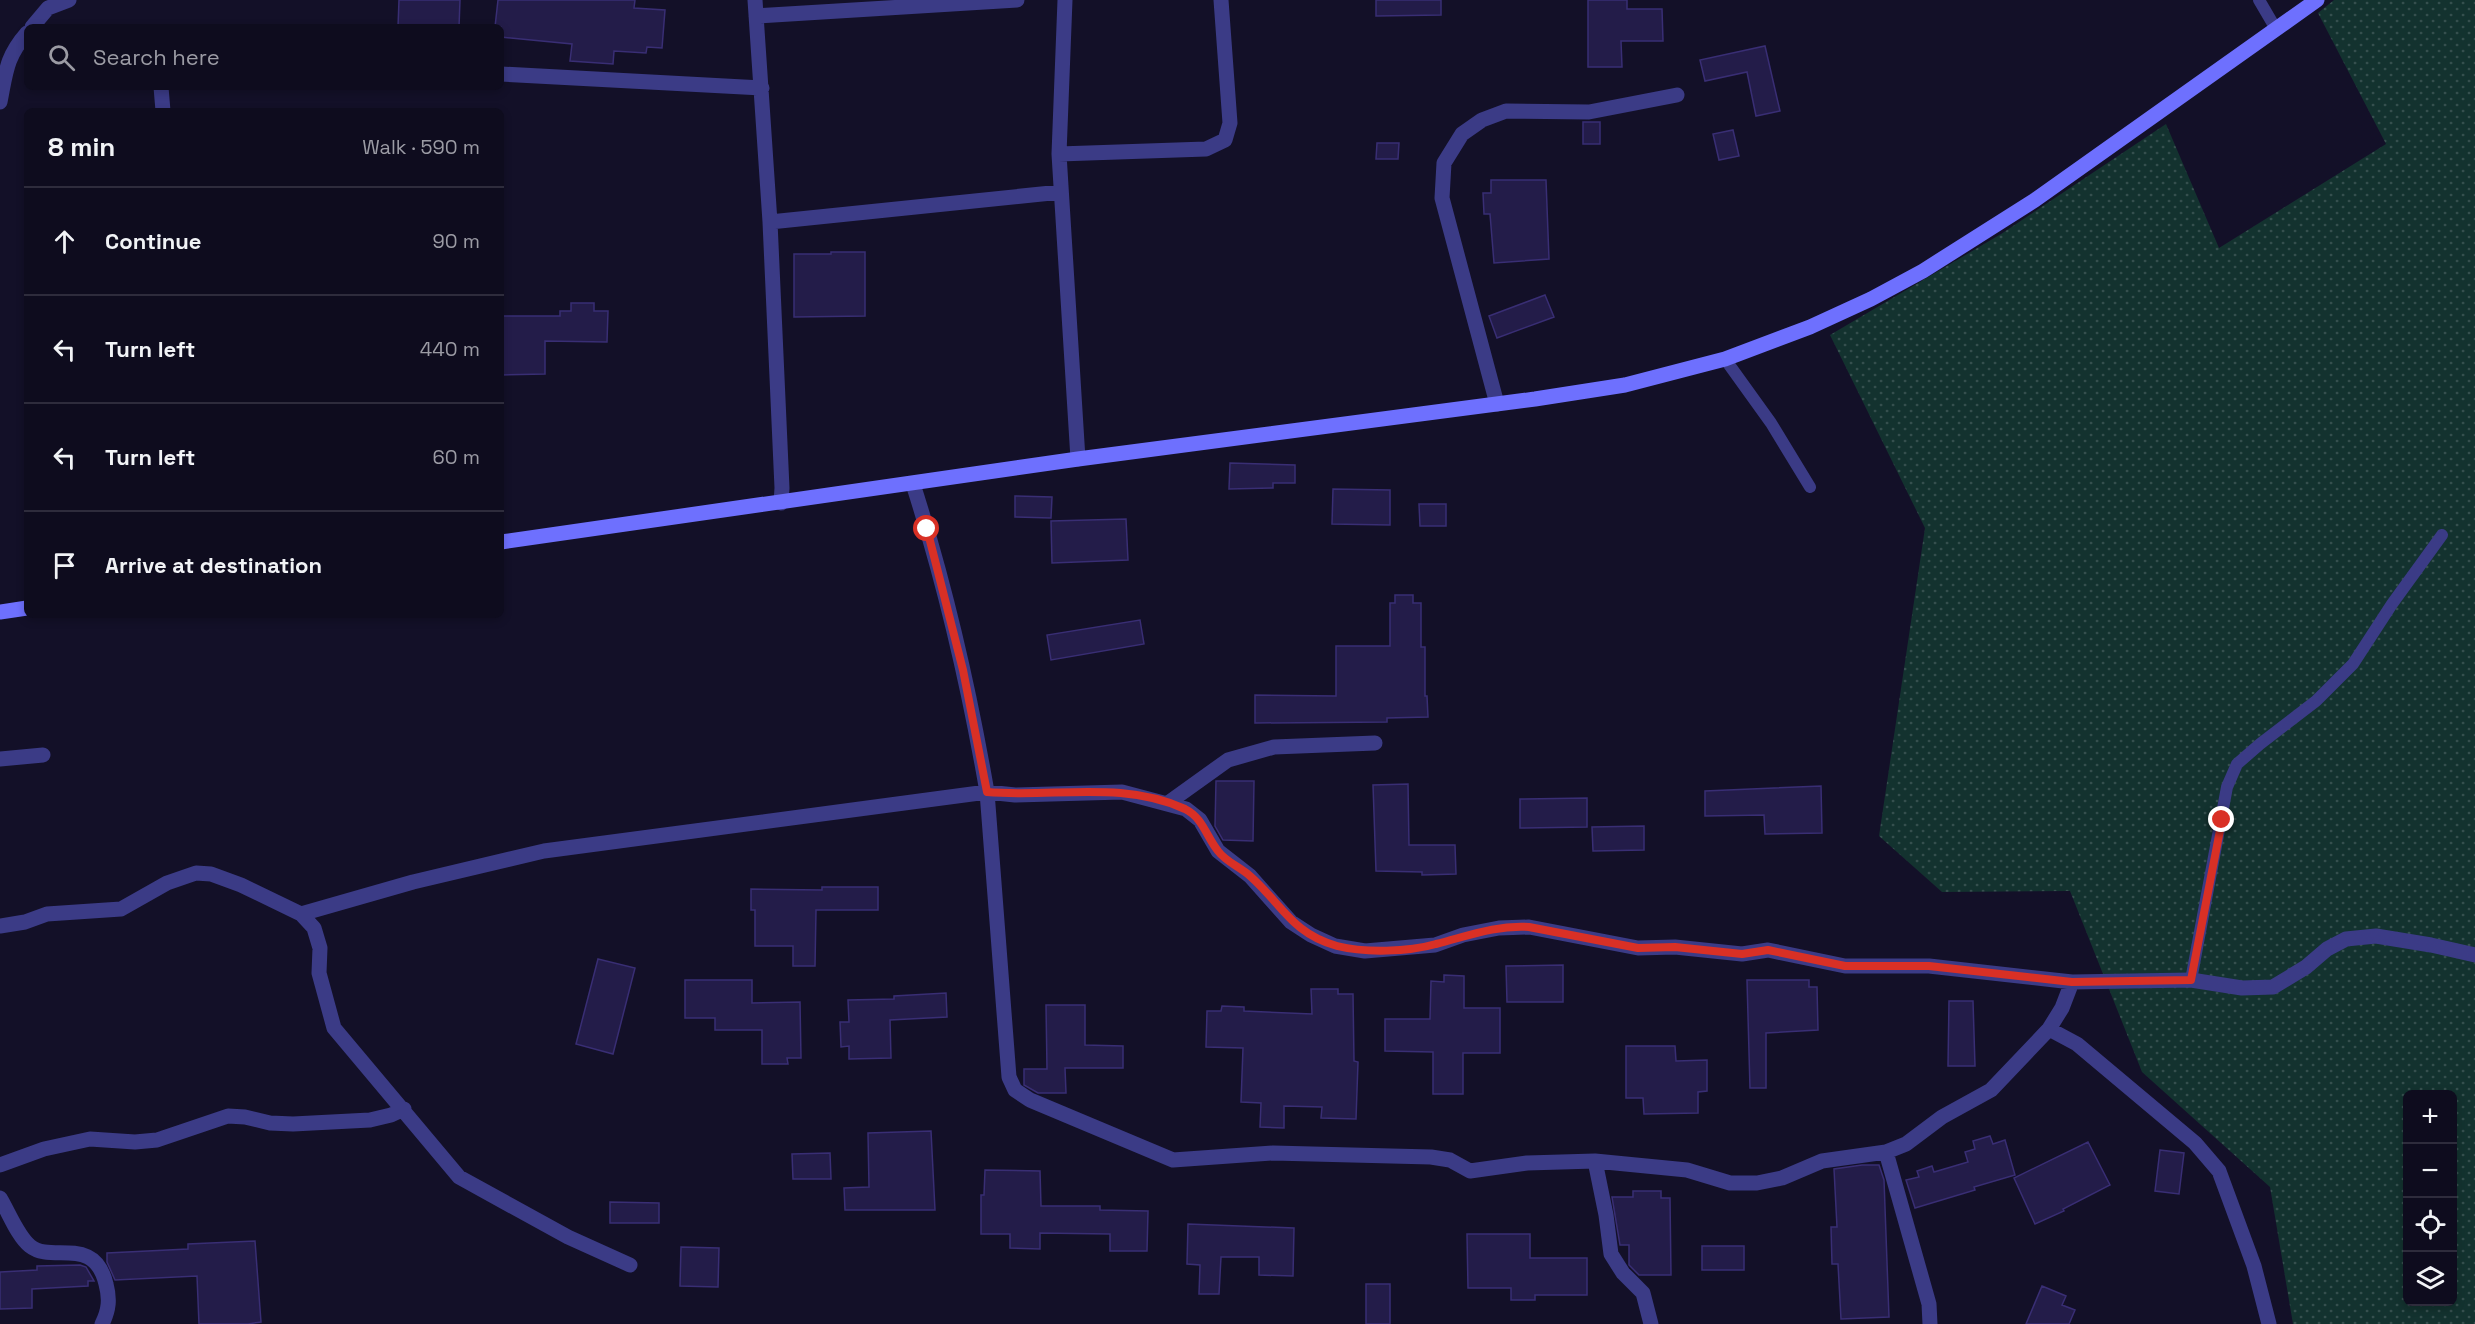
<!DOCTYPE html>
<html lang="en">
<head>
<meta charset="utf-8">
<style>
	:root { --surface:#0e0c1e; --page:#1c1a2b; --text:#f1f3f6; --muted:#9b9ba4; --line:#2e2c3c }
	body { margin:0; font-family:"Space Grotesk",sans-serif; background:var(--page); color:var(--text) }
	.controls { position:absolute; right:18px; bottom:18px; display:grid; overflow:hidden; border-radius:9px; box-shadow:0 3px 9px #0003 }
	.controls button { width:54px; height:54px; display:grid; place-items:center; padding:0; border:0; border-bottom:2px solid var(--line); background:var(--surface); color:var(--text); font:30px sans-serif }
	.stop { position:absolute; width:18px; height:18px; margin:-14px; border:4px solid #d93025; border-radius:50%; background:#fff }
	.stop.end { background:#d93025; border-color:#fff; box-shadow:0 2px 6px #0008 }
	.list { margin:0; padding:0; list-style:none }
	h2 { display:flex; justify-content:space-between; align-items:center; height:78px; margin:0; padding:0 24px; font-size:26px }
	h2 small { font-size:20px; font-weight:400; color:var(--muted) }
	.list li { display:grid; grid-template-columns:39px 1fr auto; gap:18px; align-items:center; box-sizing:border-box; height:108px; padding:0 24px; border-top:2px solid var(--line) }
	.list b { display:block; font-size:22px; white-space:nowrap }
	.list em { font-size:20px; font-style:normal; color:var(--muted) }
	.icon { flex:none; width:33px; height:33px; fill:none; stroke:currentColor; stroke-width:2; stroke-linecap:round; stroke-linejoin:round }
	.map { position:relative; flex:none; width:2475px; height:1324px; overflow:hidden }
	.search { position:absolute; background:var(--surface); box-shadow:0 3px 9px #0003; left:24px; top:24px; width:480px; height:66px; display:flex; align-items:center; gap:15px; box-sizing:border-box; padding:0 21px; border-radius:9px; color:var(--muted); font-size:22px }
	.panel { position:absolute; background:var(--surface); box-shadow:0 3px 9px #0003; left:24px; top:108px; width:480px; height:510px; border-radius:9px }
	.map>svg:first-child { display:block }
	.grass { fill:url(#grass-dots); fill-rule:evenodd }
	.building { fill:#231c49; stroke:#392e74; stroke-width:1.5 }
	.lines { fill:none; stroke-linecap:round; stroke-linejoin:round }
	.lane { stroke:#3b3b86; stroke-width:12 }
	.street { stroke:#3b3b86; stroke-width:15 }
	.secondary { stroke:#6e70fe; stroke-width:15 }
	.route { stroke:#d93025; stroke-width:8 }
</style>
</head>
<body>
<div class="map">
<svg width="2475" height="1324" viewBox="0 0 2475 1324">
	<defs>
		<pattern id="grass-dots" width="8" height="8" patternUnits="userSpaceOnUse" patternTransform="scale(1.5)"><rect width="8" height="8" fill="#13322f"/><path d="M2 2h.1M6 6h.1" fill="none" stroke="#354f4e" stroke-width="1.8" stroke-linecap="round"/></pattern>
	</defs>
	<rect width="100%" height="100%" fill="#131028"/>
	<!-- grass -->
	<path class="grass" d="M2334,0H2475V1324H2293L2270,1187L2142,1072L2070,891L1942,892L1879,836L1925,528L1830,335L2001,234L2166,124L2219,248L2386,144L2318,13ZM2408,1094H2452V1302H2408Z"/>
	<!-- building -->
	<path class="building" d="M399,0H460L459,27H398Z
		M498,0H635L634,8L665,10L662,48L647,47L646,53L614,51L613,64L570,61L572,44L501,37V27H495Z
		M1376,0H1441V15L1376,16Z
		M1588,0H1627V9H1662L1663,41H1621L1622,67H1588Z
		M1765,46L1780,111L1756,116L1747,72L1705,81L1700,60Z
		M1583,122H1600V144H1583Z
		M1733,130L1739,156L1719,160L1713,134Z
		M1377,143H1399L1398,159H1376Z
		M1491,180H1546L1549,259L1494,263L1490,214H1484L1483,193H1491Z
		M831,252H865V316L794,317V254H831Z
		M1545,295L1554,317L1497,338L1489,316Z
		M571,303H594V311H608L607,342L545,341V374L501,375V316H560V311H571Z
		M1230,463L1295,465V483H1273V488L1229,489Z
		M1333,489L1390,490V525L1332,524Z
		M1015,496L1052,497L1051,518L1015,517Z
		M1419,504H1446V526H1420Z
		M1126,519L1128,560L1052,563L1051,521Z
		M1395,595H1413V603H1421V647H1425V696H1427L1428,717L1387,718V722L1255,723V695L1336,696V646H1390V603H1395Z
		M1140,620L1144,644L1051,660L1047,635Z
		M1216,781H1254L1253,841L1223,840L1215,826Z
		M1408,784L1409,845H1455L1456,874L1422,875V872L1376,871L1373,785Z
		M1821,786L1822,833L1765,834L1764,815L1705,816V791Z
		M1587,798V827L1520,828V799Z
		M1644,826V850L1593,851L1592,827Z
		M822,887H878V910H816L815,966H793V946H755V910H751V889L822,890Z
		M598,959L635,968L613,1054L576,1044Z
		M1563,965V1002H1507L1506,966Z
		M1444,975L1464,976V1008H1500V1053H1463V1094H1433V1052L1385,1051V1019H1430L1431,981L1444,982Z
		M685,980H752V1003L800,1002L801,1058H787L788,1064H762V1030H715V1018H685Z
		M1747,980H1809V987H1817L1818,1030L1766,1033V1088H1750Z
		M1311,989H1338V994H1353L1354,1061L1358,1062L1356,1119L1321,1118L1322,1107L1284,1106V1128L1260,1127L1261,1103L1241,1102L1243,1048L1206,1047L1207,1011H1221L1222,1006L1244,1007V1011L1312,1014Z
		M946,993L947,1017L890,1020L891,1058L849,1059V1046L841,1047L840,1022H849L848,1000L894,999V996Z
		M1949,1001H1973L1975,1066H1948Z
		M1046,1005H1085V1045L1123,1046V1068H1065L1066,1093H1038L1024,1085V1069H1047Z
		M1626,1046H1675L1676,1061L1707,1060V1091L1698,1092V1113L1644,1114L1643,1098H1626Z
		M931,1131L935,1210H845L844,1188L869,1187L868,1133Z
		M1990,1136L1993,1144L2005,1140L2015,1175L1974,1187L1975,1190L1915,1208L1906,1180L1919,1177L1917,1171L1932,1166L1934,1172L1968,1162L1965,1152L1975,1149L1973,1141Z
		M2088,1142L2110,1185L2063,1209L2064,1211L2035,1224L2014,1178Z
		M2160,1150L2184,1153L2179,1194L2155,1191Z
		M830,1153L831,1179H793L792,1154Z
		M1862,1165H1879L1884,1180L1889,1317L1841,1319L1838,1264H1832L1831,1227H1837L1834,1169Z
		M985,1170L1040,1171L1041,1206H1100V1210L1148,1211L1147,1251H1110V1234L1040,1233V1249L1010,1248V1234H981V1195H984Z
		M1633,1191H1661V1198H1670L1671,1275H1639L1629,1265V1245H1620L1612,1197H1633Z
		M610,1202L659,1203V1223H610Z
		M1188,1224L1294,1228L1293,1276L1259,1275V1257H1221L1219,1294H1199L1200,1265L1187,1264Z
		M1467,1234H1530V1258H1587V1295H1535V1300H1511V1288H1468Z
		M255,1241L261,1322L248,1324H199L197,1276L115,1280L107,1262V1253L188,1249V1244Z
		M1702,1246H1744V1270H1702Z
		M681,1247L719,1248L718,1287L680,1286Z
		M80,1265L86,1267L94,1281H88V1286L32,1289V1308L0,1309V1272L37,1270V1266Z
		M1366,1284H1390V1324H1366Z
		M2042,1286L2066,1296L2062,1305L2075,1310L2069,1324H2026Z"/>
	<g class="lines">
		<!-- lane -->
		<path class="lane" d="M2259,0L2276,29
			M1725,359L1771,423L1810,487
			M2191,980L2227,787L2237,764L2260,744L2316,701L2353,664L2392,604L2442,535"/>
		<!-- street -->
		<path class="street" d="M755,0L770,222L782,488L781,503
			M1065,0L1059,154L1078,459
			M756,16L1017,0
			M32,27L48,8L69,0
			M501,74L762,88
			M161,87L163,111
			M0,102C6,72 6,57 27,33
			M1059,154L1206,149L1225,140L1230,123L1221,0
			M770,222L1061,192
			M1497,404L1442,198L1444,163L1462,134L1482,120L1506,111L1589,112L1677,95
			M913,484C945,584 969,688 987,792L1015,795L1122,792L1186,809L1200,820L1218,851L1250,876L1291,922L1311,935L1335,946L1365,951L1435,945L1463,935L1499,928L1529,927L1638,948L1675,947L1742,954L1768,950L1845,966H1929L2072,982L2062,1008L2049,1029L2077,1044L2195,1143L2219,1171L2254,1266L2269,1324
			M0,759L43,755
			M1168,803L1228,760L1274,747L1375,743
			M301,914L413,882L544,851L987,792L1009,1077L1015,1090L1030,1100L1173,1160L1273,1153L1431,1157L1450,1160L1470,1171L1527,1163L1595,1161L1687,1170L1730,1183H1757L1782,1178L1822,1161L1886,1152L1906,1144L1942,1117L1991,1090L2049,1029
			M0,926L25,922L47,914L121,909L167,883L196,873L211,874L241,885L301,914L314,928L320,948L319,973L334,1028L459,1177L568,1237L630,1265
			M2072,982L2191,980L2242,988L2273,987L2306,967L2327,949L2346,939L2376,936L2431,945L2475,955
			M1886,1152L1929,1304L1930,1324
			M1595,1161L1606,1215L1611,1254L1623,1273L1643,1293L1651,1324
			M0,1165L44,1149L90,1139L135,1142L157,1140L228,1116L245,1117L270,1123L293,1124L370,1120L391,1115L404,1109
			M0,1198C8,1211 18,1237 30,1246C52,1264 94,1234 106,1284C110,1299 109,1310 102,1324"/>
		<!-- secondary -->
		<path class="secondary" d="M501,542L1078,459L1535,399L1625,385L1725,359L1810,327L1871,299L1923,271L2035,200L2317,0
			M0,612L27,608"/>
	</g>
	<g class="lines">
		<!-- route -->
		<path class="route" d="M927,529L963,670L987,792C1052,798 1122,780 1185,809C1203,818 1206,836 1218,851C1226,862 1240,867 1250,876C1281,903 1292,934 1337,946C1365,953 1408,952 1436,944C1468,936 1495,925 1529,927L1638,948L1675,947L1742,954L1768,950L1845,966H1929L2072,982L2191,980L2222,820"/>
	</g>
</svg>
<div class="controls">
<button>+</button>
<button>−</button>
<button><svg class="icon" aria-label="locate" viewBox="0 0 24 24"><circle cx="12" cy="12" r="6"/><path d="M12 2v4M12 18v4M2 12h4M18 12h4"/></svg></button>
<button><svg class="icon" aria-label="layers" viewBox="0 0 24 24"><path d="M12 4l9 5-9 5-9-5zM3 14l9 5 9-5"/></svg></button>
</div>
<div class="stop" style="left:927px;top:529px"></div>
<div class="stop end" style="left:2222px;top:820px"></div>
<div class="search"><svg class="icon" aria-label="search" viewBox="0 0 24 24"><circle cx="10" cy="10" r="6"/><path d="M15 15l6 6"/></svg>Search here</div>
<section class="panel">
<h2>8 min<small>Walk · 590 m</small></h2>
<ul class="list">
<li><svg class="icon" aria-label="ahead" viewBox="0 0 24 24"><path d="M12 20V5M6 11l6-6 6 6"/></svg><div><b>Continue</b></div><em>90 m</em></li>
<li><svg class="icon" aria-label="left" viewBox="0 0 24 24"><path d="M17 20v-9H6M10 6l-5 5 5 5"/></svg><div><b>Turn left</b></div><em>440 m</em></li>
<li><svg class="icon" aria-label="left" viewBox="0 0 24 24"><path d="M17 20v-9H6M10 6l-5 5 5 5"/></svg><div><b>Turn left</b></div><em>60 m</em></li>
<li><svg class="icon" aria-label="arrive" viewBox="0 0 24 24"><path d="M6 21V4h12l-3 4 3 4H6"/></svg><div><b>Arrive at destination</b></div></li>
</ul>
</section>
</div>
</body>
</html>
